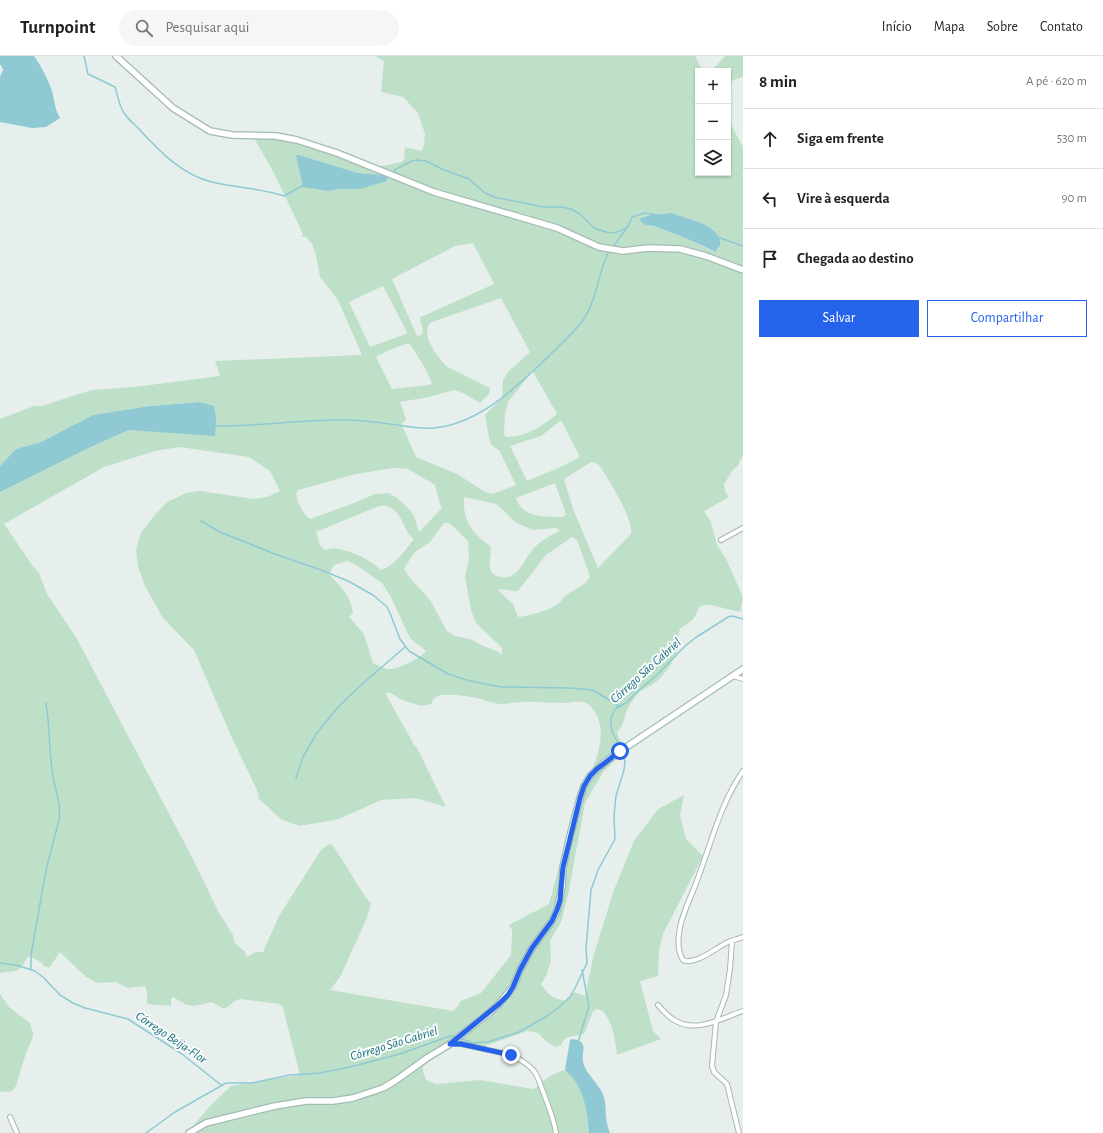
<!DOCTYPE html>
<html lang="pt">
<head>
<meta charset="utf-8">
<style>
	:root { --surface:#fff; --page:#f6f6f6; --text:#222; --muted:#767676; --line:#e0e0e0; --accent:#2563eb }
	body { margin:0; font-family:"Alegreya Sans",sans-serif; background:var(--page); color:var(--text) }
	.controls { position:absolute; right:12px; top:12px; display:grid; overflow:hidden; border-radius:0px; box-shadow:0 1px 3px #0004 }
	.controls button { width:36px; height:36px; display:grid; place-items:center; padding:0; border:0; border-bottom:1px solid var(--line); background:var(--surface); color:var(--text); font:20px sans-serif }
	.stop { position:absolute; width:12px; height:12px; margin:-9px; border:3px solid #2563eb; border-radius:50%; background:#fff }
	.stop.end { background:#2563eb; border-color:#fff; box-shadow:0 1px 4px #0008 }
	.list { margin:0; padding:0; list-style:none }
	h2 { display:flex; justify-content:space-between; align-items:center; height:52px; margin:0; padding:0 16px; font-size:17px }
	h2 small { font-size:13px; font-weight:400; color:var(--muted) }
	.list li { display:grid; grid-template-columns:26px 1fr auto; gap:12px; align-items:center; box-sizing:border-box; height:60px; padding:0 16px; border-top:1px solid var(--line) }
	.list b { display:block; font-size:15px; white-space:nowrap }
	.list em { font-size:13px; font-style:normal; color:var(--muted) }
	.actions { display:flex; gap:8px; padding:12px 16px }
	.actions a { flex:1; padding:9px 0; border:1px solid var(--accent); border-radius:0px; text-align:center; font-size:14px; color:var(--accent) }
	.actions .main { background:var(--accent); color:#fff }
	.icon { flex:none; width:22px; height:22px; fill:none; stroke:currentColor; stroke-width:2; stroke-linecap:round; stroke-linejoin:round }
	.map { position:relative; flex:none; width:743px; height:1077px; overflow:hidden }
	header { display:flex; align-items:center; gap:24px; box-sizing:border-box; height:56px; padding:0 20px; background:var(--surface); border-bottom:1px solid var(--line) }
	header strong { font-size:19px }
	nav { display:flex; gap:22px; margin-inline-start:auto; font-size:14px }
	.search { width:280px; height:36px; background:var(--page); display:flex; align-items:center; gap:10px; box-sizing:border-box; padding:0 14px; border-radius:22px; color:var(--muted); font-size:15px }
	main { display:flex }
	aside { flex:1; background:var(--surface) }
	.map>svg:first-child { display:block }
	.green { fill:#bfe0c8; fill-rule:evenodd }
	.water { fill:#8ec9d4 }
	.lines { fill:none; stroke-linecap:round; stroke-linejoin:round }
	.stream { stroke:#8ec9d4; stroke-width:1.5 }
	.street-casing { stroke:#a8b8b2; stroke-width:6 }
	.secondary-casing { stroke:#a4bbb3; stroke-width:8 }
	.street { stroke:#fff; stroke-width:4 }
	.secondary { stroke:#fff; stroke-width:5.5 }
	.route { stroke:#2563eb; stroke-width:5 }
	.labels { text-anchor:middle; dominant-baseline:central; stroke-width:4; stroke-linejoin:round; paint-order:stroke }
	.water-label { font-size:13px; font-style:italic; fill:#1c6f80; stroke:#f7fbf9 }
</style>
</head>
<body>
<header>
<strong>Turnpoint</strong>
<div class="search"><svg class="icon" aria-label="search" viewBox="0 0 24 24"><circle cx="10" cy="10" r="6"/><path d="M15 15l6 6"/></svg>Pesquisar aqui</div>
<nav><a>Início</a><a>Mapa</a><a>Sobre</a><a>Contato</a></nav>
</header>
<main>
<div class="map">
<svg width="743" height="1077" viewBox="0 0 743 1077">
	<rect width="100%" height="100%" fill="#e6efeb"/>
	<!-- green -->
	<path class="green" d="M375,0H695L703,15H698V117H728V63L743,91V399L738,409L733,414L724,428L726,437L729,441L704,455L711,466L717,489L726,503L743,541L740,556L711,549C694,547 700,558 691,565C687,568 683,570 680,573C678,578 679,582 679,588C677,601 667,616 657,625C650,631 641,633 635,641C632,645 629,650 627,654C624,662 624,669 617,676L619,682L626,694L603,716L585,747L568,839L561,866L550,885L551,905L546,920L541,928C548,939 552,942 565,945L574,936L585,940L594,898L614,834L634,785L658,753L684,739L680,759L686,783L703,800L663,878L659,895L658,920L640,925L653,975L661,983L617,999C615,982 613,968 603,955L597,953L593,955L584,978C573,981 566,978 561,989L556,991L548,987L538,977L527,975L485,990L469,987H459L438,998L423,1011V1016L426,1024L436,1028L480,1024L533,1033C538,1031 539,1028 543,1025C549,1020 558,1016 565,1014C584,1031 587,1053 589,1077H196L194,1069L211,1049L231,1030L300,1019L283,952L280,948L240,943C233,945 230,950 224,953L212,946L194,950L187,949L173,941L171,943V950L147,948V936L145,930L128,932L116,926L97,927L86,921L60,896L50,911H45L41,906L29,900C25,904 23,910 19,913C14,917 6,915 0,917V436L93,390L129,374L167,376L214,350L200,346L150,350L93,359L41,386L16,393L0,410V363L34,350H42L57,345L92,334L134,331L220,320L215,305L362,299L338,244L320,221L316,199L312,188L306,181H301L303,179L301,174L275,119L254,82L278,79L377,111L402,106L404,103L405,91L421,95L424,89L425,78L418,57L403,41L381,36L384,5ZM296,99H299L358,117L384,119L360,133H339L328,135L318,133ZM672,157L680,161L697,165L713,174L714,196L691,184L653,170L644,168L641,166V162L651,159ZM473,187L494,228L421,261L420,262L423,276L421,279L417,280L392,223L455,190ZM383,230L407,276L406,278L370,291L349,246ZM501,242L530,296L508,316L503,324L502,342L485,359L490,387L495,392L499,394L516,429L493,438L485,436L457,418L416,401L401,367L404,366L406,363L400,346L429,341L454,334L463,337L480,347L489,338L490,332L446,310L434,295L428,283L427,274L429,268L432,266ZM406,288H410L425,312L432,327L429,329L392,333L376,301L389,294ZM532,314L557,358C540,371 528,381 505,381L504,377L505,358L508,346L520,331ZM561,364L580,401L556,413L527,425L510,390L541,380ZM180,391L249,401L270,415L280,435L267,441L254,443L200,435L186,437L167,446L153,461L141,477L136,493L138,511L145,530L163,562L194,594L232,682L256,732L259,740L258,742L282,764L300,770L339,763L381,744L416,742L446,751L417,692L413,688L411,683L385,637H391L402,644L421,650L431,648C433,643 436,639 442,639C454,638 469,640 481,643C487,645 495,648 502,648C509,648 516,646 523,646C537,645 549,647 563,647C574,647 583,642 591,651C612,675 594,708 585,732L582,736L579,737L549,848L509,869L512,874V880L511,899L481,937L461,945L458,950L453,955L330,934L340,921L366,864L371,848C356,829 346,807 331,788L326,790L321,794L279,860L263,896H256L247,901L245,896L234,886L233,879L218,855L194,805L76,581L47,538L39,517L32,509L4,468L104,411L155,395ZM591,406L596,407L599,409C608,422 634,464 631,478L598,512L573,453L564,423ZM393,412L408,413L435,429L440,448L442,452L419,476L414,460L409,453L397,442L389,437L375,438L352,448L310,463C302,457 298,447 296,438L298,434L356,418ZM555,427L566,458L563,461C546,460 522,463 516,442ZM464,441L496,448L502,453L514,465L523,470L534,474L555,472L559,473V475C550,480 540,485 533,493C524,503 518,525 501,521C497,521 493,518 491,515C487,507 493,498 490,490C487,487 483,485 480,482C467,471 463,457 464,441ZM379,450C402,446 402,476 414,483C405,494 395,510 381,514C370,504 353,495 338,493C334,492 329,493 325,494L320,489L316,476ZM444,467H449L457,474L468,485L469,503L465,521L471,554L476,567L499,589L502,592V599L499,596L483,590L470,583L455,580L447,575L430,544L411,523L404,513L410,503L415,496L430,486ZM572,481L577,484L590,520C586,529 577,532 569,537C564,540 562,545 558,548C550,554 528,560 518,561L513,548L499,535L500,533C507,533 512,536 518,535L546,499ZM347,505L353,507L382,527L391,541L410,582L426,595C420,602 398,614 388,613C382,612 378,609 373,607L364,578L349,561L353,557C350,537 341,532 329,518L334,509Z
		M725,0H743V21L733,24L728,29V15H711Z
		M0,938L9,951L30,967L33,977L32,984L26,997L16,1030L12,1035L0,1036Z"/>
	<!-- water -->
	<path class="water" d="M0,0H34C41,10 48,23 52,35C55,46 54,51 60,62L46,71L32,72L0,66V21L3,14L1,9H0Z
		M296,99H299L358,117L384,119L387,121V125L360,133H339L328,135L303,131Z
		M672,157C686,163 710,166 718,180C720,182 720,186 720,189L715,196C695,185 675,178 654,170C649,169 643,170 640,164L641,162L651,159Z
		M200,346L214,350L216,362L215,380L129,374L93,390L0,436V410L16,393L41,386L93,359L150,350Z
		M572,983C590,985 581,995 583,1006C586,1019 600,1028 604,1041C607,1052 604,1063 610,1077H589C587,1053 584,1031 565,1014L570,984Z"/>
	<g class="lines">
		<!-- stream -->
		<path class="stream" d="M84,0L88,18L115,31C118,40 119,50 124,57C128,63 134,68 139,73C159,95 182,119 212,126C236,132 261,132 284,140L304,129
			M394,115L396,113L412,105L416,104L426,105L442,113L469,123L485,137L494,141L544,151H562L571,153L580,158L594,172L606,176L615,177L628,171
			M717,181L743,190
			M613,191L628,170L632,161L645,157L657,159
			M214,370C258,371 302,363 347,364C364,364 381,367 398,369C410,371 422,373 434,372C480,368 520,328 552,297C561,288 572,278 581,267C597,246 597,220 608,197
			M201,465L220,476L275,498L321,514L348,525L373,539L387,551L390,557L400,583L409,595L448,618L470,625L501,631L570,632L593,634L619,650
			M621,692L613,678L611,672V663L615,653L626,647L639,634L657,619L684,591L695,582L728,561L732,560L743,563
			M296,722L303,701L317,677L337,652L361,629L405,591
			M0,907L16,909L35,915L44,922L60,939L73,947L85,952L128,963L182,998L221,1029
			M31,913V899L46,814L59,764C61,748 56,736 53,721C49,697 50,672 46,647
			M460,982L472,987L488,986L519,976L547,960L558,952L570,941L575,932L587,907L586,892L591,834L598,814L615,783L614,760L616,740L624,714L625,706L623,696
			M578,986L589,950L582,914
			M146,1077L175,1056L226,1027H252L290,1019L320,1017L350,1011L400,998L450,980L457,981"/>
		<!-- street casing -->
		<g class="street-casing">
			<path id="street" d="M721,484L743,472
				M733,620L743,623
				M743,715C721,747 712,784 699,819C693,837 684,853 680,871C678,883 677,894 683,904C695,910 717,891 728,886C733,884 738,883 743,881
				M732,885L730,913L726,939L716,966L712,1010L714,1016L727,1028L739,1077
				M658,949C663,955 668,960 674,964C696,978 722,962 743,955
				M450,988H461L511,999C520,1003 528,1008 534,1015C539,1022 541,1031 544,1038C549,1052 554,1063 556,1077
				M10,1061L17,1077"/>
		</g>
		<!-- secondary casing -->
		<g class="secondary-casing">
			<path id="secondary" d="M116,0L173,52L210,75L232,79L276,80L297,84L337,97L434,136L557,172L599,191L623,195L648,192L680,193L706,200L743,214
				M189,1077L206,1067L275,1050L306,1045H333L353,1042L383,1032L395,1025L427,1002L450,988L490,956L499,948L513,931L520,914L532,892L552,865L557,855L562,831L563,811L570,780L580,742L584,730L590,720L605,706L625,692L743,613"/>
		</g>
		<!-- street -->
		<use href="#street" class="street"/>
		<!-- secondary -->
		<use href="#secondary" class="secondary"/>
	</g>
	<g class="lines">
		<!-- route -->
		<path class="route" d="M511,999L461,988H450L499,948L508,939L513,931L520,914L532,892L552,865L557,854L560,844L563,811L580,742L584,730L590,720L597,713L620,695"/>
	</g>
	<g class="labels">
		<!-- water labels -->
		<g class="water-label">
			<text transform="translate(646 615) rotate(-42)">Córrego São Gabriel</text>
			<text transform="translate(171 982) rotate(34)">Córrego Beija-Flor</text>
			<text transform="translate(394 988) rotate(-17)">Córrego São Gabriel</text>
		</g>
	</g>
</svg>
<div class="controls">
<button>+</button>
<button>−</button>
<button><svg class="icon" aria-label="layers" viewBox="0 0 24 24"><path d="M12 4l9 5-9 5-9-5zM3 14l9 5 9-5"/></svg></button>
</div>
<div class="stop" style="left:620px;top:695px"></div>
<div class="stop end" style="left:511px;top:999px"></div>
</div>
<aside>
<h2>8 min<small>A pé · 620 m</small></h2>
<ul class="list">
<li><svg class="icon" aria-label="ahead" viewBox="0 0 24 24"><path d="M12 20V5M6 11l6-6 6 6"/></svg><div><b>Siga em frente</b></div><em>530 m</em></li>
<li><svg class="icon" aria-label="left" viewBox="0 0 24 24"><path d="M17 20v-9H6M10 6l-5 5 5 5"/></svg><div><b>Vire à esquerda</b></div><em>90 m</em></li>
<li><svg class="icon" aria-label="arrive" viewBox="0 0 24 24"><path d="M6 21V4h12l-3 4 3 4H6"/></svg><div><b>Chegada ao destino</b></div></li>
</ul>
<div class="actions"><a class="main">Salvar</a><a>Compartilhar</a></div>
</aside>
</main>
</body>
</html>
